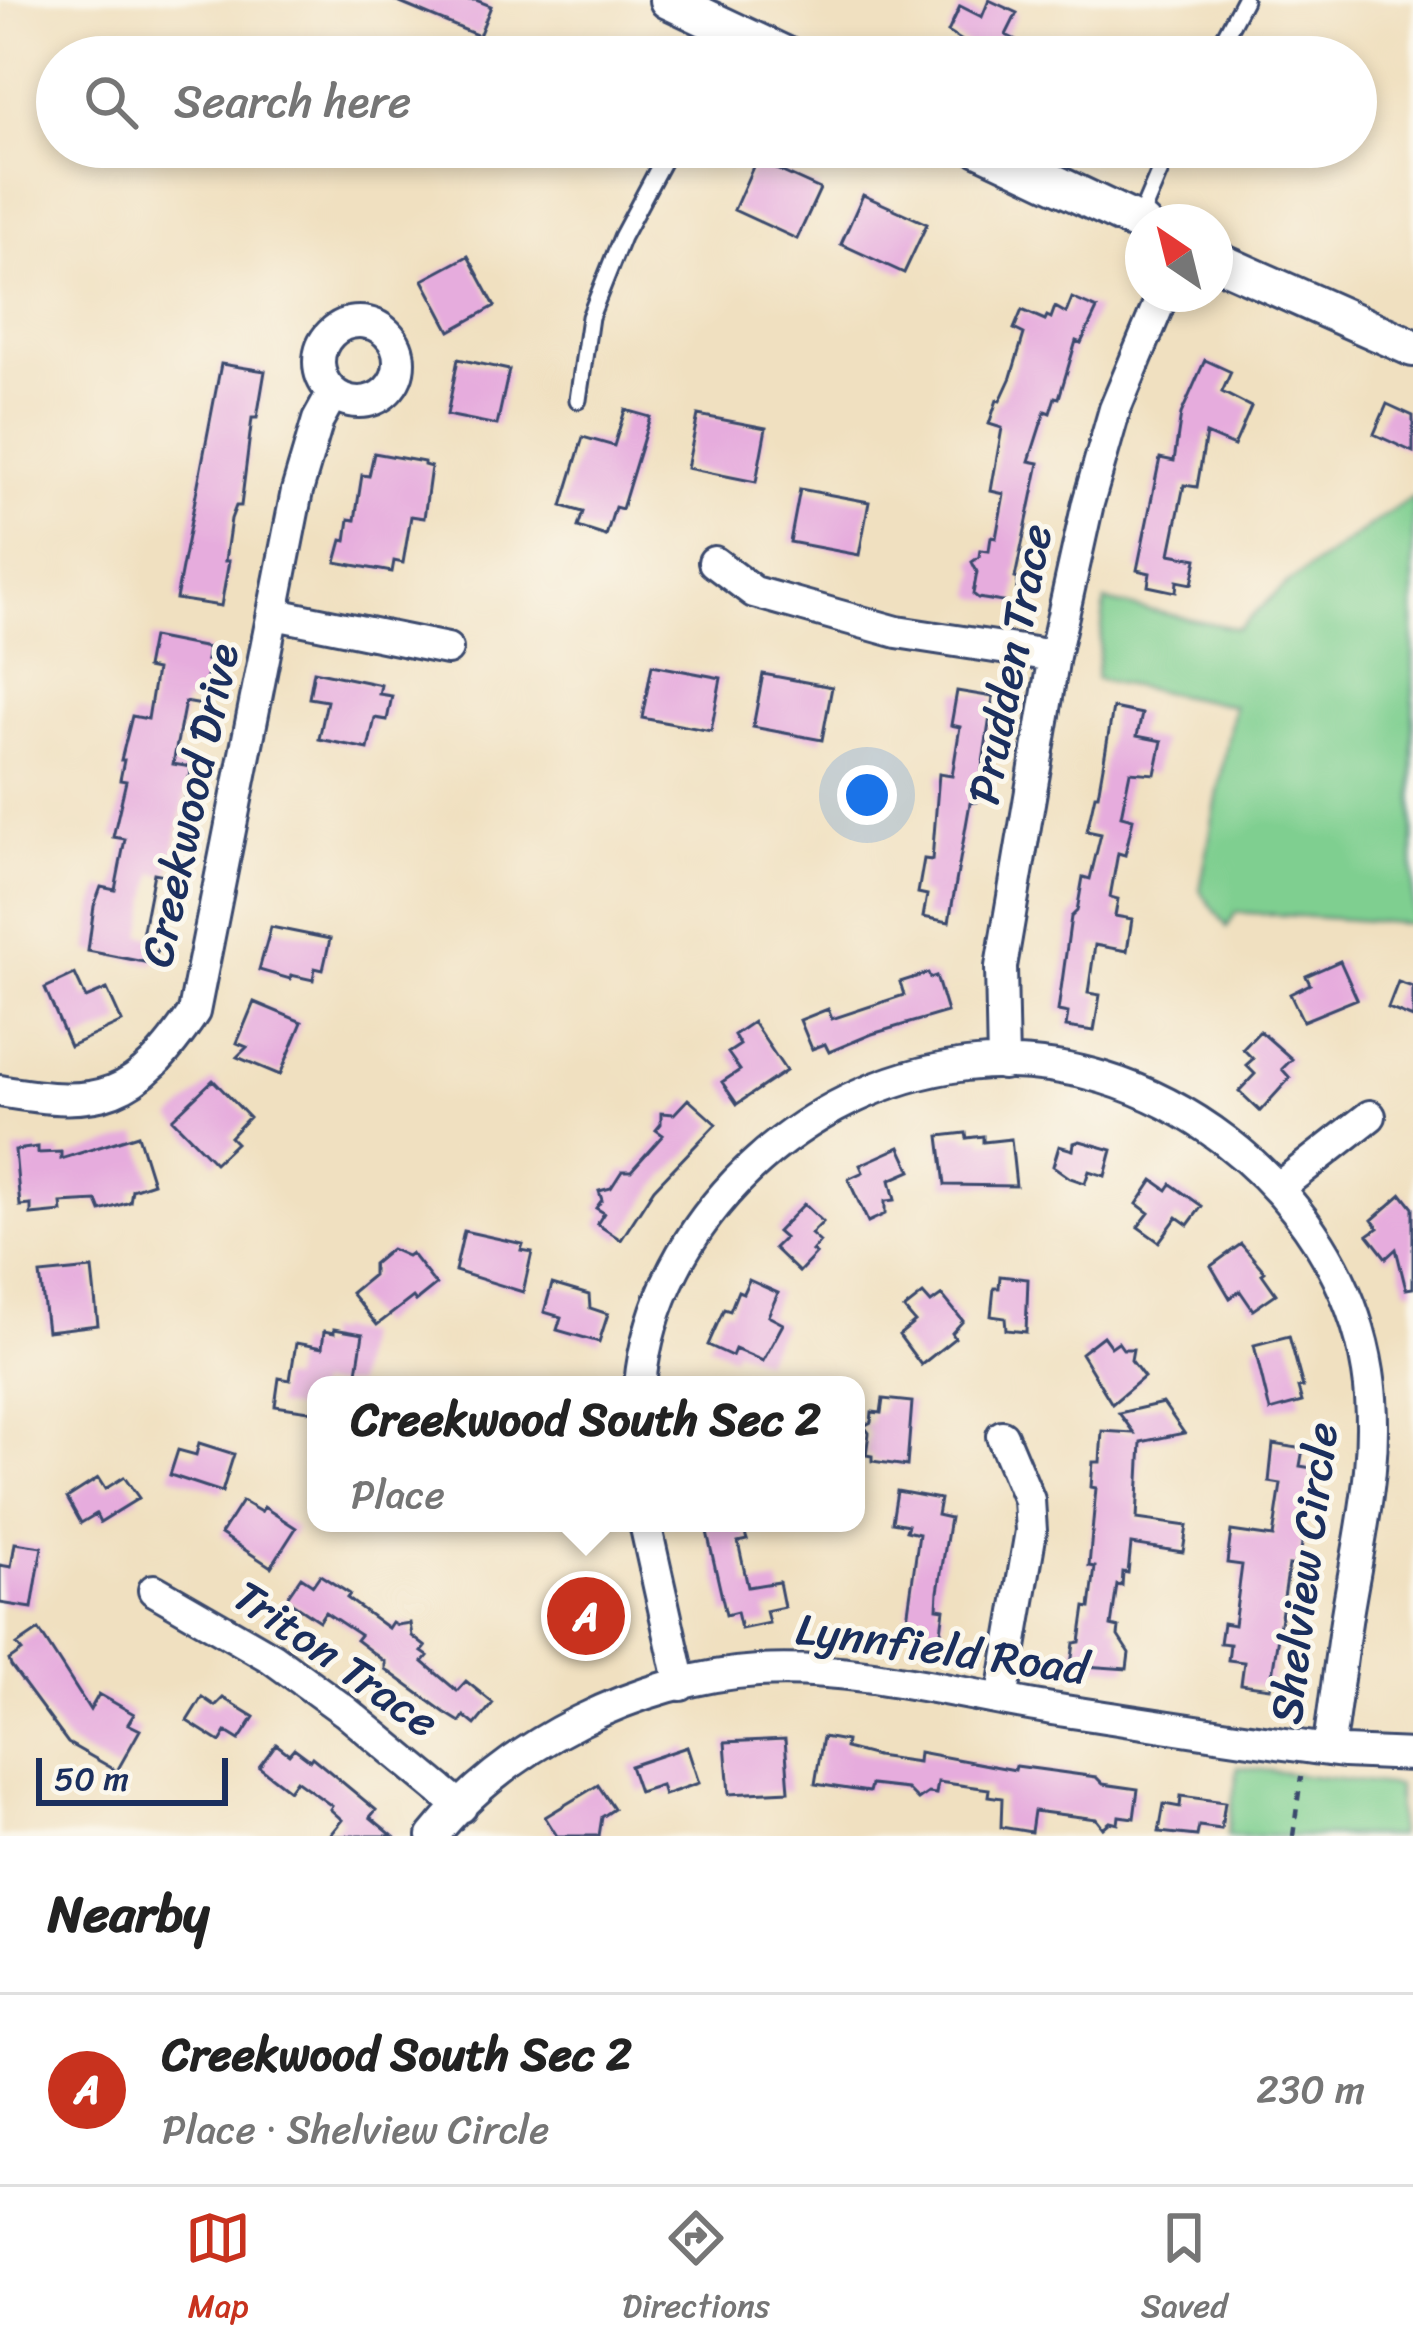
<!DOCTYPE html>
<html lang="en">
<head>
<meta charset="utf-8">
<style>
	:root { --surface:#fff; --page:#f2f2f2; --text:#222; --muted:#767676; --line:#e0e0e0; --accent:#c8321e }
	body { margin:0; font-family:Sriracha,sans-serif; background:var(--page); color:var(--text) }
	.compass { position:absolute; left:1125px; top:204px; width:108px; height:108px; border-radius:50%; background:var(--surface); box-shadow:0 6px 18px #0003; rotate:325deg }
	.scale { position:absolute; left:36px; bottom:30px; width:192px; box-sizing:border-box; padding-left:12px; border:6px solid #1b2f5e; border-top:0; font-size:33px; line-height:42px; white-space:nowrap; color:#1b2f5e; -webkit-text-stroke:9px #fbf7ec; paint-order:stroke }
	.you { position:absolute; left:867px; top:795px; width:42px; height:42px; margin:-30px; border:9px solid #fff; border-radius:50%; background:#1a73e8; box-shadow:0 0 0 18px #1a73e833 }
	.badge { display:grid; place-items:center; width:78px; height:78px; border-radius:50%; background:var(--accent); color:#fff; font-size:39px; font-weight:700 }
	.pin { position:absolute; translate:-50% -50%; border:6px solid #fff; box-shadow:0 3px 12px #0006 }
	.popup { position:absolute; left:307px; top:1376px; width:558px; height:156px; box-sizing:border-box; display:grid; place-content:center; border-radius:24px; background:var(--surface); filter:drop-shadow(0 3px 9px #0005); font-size:39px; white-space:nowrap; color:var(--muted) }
	.popup b { font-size:45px; color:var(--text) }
	.popup::after { content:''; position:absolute; left:50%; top:100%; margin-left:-24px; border:24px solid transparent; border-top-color:var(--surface) }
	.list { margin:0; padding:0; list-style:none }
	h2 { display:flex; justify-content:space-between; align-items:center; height:156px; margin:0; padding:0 48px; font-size:51px }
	h2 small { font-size:39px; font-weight:400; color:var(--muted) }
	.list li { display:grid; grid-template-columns:78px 1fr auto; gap:36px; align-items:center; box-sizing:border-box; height:192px; padding:0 48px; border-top:3px solid var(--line) }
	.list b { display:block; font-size:45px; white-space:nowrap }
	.list p { margin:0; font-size:39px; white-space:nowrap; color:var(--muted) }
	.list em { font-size:39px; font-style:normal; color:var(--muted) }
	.icon { flex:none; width:66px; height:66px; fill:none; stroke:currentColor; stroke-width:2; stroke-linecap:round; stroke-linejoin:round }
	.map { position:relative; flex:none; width:1413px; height:1836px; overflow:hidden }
	.search { position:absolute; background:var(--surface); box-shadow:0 6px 18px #0003; left:36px; right:36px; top:36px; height:132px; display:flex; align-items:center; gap:30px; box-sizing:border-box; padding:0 42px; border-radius:66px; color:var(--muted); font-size:45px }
	.sheet { height:348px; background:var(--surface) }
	nav { display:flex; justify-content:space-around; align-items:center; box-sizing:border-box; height:168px; border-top:3px solid var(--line); background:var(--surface); font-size:33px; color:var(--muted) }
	nav a { display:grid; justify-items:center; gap:6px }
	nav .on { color:var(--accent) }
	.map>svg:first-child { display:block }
	.green { fill:#7fcf90; stroke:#4d7f77; stroke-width:3 }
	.building { fill:#e6acdd }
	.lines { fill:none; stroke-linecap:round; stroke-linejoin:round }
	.service-casing { stroke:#3b4a6d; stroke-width:21 }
	.minor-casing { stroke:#3b4a6d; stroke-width:36 }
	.tertiary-casing { stroke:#3b4a6d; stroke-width:42 }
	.path { stroke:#3b4a6d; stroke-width:4.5; stroke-dasharray:9 9; stroke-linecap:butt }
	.service { stroke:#fff; stroke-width:15 }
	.minor { stroke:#fff; stroke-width:30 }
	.tertiary { stroke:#fff; stroke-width:36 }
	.labels { text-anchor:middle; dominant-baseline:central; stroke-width:10; stroke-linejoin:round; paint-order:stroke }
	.street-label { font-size:45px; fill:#1b2f5e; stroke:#fbf7ec }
</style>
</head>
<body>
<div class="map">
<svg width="1413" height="1836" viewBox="0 0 1413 1836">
	<rect width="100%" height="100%" fill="#fbf7ec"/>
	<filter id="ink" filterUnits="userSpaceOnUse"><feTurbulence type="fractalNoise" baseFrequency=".00833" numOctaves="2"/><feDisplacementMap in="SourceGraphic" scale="24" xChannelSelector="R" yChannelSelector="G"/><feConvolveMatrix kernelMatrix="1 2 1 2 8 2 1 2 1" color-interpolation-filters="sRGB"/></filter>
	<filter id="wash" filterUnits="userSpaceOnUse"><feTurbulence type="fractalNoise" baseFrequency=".004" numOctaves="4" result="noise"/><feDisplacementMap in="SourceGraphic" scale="48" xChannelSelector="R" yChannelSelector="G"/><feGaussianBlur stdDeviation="2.7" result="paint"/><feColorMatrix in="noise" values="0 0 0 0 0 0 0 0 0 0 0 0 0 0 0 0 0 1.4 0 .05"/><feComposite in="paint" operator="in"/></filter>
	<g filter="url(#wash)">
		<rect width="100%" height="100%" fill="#f0e0c0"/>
		<!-- green -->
		<path class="green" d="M1413,496V924L1236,912L1227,927L1200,890L1234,706L1096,679L1105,601L1238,629L1288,583Z
			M1238,1767L1397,1786L1398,1836H1227Z"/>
		<g id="blocks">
			<!-- building -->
			<path class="building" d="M393,0H476L491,6L479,36Z
				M989,0L1017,13L1006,35L1050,57H988L948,32L960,6L982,17Z
				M756,160L820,189L797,239L734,210Z
				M863,195L927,224L904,273L841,244Z
				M468,256L495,306L450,331L423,280Z
				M1072,298L1097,309L1081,343L1076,341L1059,398L1055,397L1050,413L1045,411L1029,461L1039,463L1015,578L1018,579L1015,604L978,598L973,594L977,572L972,562L979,557L980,550L989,551L991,537L996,538L1004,494L991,491L1002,428L989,424L997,400L1000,401L1011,377L1024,334L1014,329L1022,310L1045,320L1047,316L1051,318L1055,307L1066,313Z
				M458,359L509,370L497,425L447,415Z
				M1205,360L1231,372L1222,392L1251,407L1234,446L1206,434L1197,487L1184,485L1170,554L1197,559L1192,584L1177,581L1176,592L1148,586L1150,573L1137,570L1160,458L1174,461L1181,414Z
				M221,364L265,371L257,418H252L241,506H236L231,519L225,561H229L221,606L176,599Z
				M1387,404L1413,416V452L1374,434Z
				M625,410L650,417L622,509L615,507L606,536L578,527L583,512L562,506L583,437L614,446Z
				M698,415L766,428L756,482L687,468Z
				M374,453L424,462V465L431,467L424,518L411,516L403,563L394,561L392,572L336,562L342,540L346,541L349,519L355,520L362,475L369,476Z
				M800,489L869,502L859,555L790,542Z
				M152,637L208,648L206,660H210L202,705L185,702L173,764L191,767L169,876L154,873L142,935L160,938L154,964L88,951L94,906L101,887L115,890L125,839L113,837L126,781L120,780L124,760H121L132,716L148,719L156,670L146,668Z
				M652,665L721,678L711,731L642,718Z
				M314,671L381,685L379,694L392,696L387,720L375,718L368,749L319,739L327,701L309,698Z
				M763,674L832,687L822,740L753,727Z
				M957,691L993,697L977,802L970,803L949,922L923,917L927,895L918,893L924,859L932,860L939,774L952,776L960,727L951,725Z
				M1113,708L1142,714L1137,736L1162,741L1155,774L1130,772L1121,816L1133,819L1125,855L1118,853L1110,897L1118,899L1115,916L1132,919L1127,951L1095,945L1088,993L1100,995L1094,1031L1066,1027L1068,1013L1058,1011L1071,917L1077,911L1083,877L1090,879L1101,834L1087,831L1095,795H1098Z
				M271,927L330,939L323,970L315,968L313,980L291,975L290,979L259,970Z
				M1340,961L1357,999L1303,1021L1290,994L1310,984L1306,976Z
				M928,973L930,978L936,976L947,1012L872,1034L829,1052L825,1044L812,1049L800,1020L828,1009L832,1019L904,995L900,982Z
				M75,974L86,998L107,989L122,1022L70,1046L45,988Z
				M1398,982L1413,987V1018L1388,1008Z
				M254,1002L302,1022L280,1075L237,1057L247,1047L237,1043Z
				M753,1022L786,1071L737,1104L722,1082L740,1070L728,1053L740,1045L734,1035Z
				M1260,1031L1292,1059L1282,1069L1290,1078L1260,1111L1239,1091L1255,1074L1246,1065L1253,1059L1243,1049Z
				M213,1080L249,1117L230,1137L236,1143L215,1163L172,1119Z
				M688,1099L716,1124L654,1189L621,1240L597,1224L604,1213L596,1208L602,1200L599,1191L611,1188L622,1171H631L663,1135L656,1130L661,1124V1113L674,1114Z
				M966,1133L967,1138L983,1136V1142L1011,1139L1016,1186L945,1185L939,1136Z
				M138,1135L153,1183L132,1190L130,1202L101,1211L97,1201L61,1203L62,1212L31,1215V1205L20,1206L15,1150L38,1147V1153L61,1152V1159Z
				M1080,1141L1112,1150L1105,1176L1089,1171L1085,1183L1070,1178L1053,1166L1059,1146L1073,1150L1074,1143Z
				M900,1147L911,1171L890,1180L895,1200L885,1201V1214L868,1222L848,1179L863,1172L860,1165Z
				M1153,1180L1167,1190L1171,1184L1202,1206L1188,1225L1177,1217L1159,1242L1138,1227L1149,1213L1137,1204Z
				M1402,1194L1413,1208V1288L1406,1289L1396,1249L1386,1258L1368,1235L1378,1228L1372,1220Z
				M804,1204L823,1222L811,1234L820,1242L812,1251L816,1254L799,1272L774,1248L784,1238L777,1232Z
				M464,1231L523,1244L521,1250L532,1252L523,1292L455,1271Z
				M1241,1244L1265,1272L1262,1274L1276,1294L1253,1310L1240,1291L1230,1298L1211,1266Z
				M391,1249L407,1256L411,1253L436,1285L416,1301L413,1297L377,1325L351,1293L373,1275V1264Z
				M92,1269L98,1325L47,1331L40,1274Z
				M1000,1276L1028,1279L1026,1332L1006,1330L1005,1318L991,1316L994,1288H999Z
				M749,1280L778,1293L768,1316L783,1324L763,1361L735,1349L732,1356L708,1345L724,1309L730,1311L738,1291L743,1293Z
				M552,1284L589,1295L590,1308L608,1314L599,1342L557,1330L561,1317L544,1312Z
				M923,1294L931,1303L942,1295L963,1321L952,1333L955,1338L921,1365L899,1335L915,1322L904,1309Z
				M334,1329L363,1334L355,1385H316V1412L275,1406L279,1378L290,1380L296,1343L322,1348L324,1331L334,1333Z
				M1103,1336L1111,1347L1118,1342L1123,1349H1133L1131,1360L1144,1377L1112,1404L1081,1353Z
				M1289,1336L1303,1387L1298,1388L1302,1402L1270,1411L1254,1345Z
				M883,1399L912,1402L907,1466L872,1461V1456L866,1455L869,1433L864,1426L871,1422L872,1412L881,1413Z
				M1163,1403L1184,1433L1141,1442L1137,1519L1187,1526L1183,1552L1131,1544L1128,1573L1123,1572L1122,1586L1117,1585L1111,1626L1119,1628L1118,1636L1129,1653L1127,1669L1071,1665L1074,1643L1080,1642L1085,1607L1090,1608L1095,1567L1089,1566L1096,1488L1091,1487L1093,1462H1100L1102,1431L1134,1433L1119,1413Z
				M199,1443L234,1454L222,1492L170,1475L178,1450L196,1455Z
				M1273,1444L1303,1449L1300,1466L1312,1468L1299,1566L1289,1565L1270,1688L1241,1684L1244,1662L1228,1660L1230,1644L1220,1643L1223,1623L1234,1625L1242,1565L1227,1563L1231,1531L1273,1537L1281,1484L1269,1482Z
				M124,1477L139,1498L100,1522L96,1514L81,1523L67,1498L98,1478L105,1489Z
				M897,1491L940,1499L937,1515L950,1518L938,1592L937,1608L944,1609L939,1647L916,1643L918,1628L906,1626L919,1534L906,1531L908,1525L892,1522Z
				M242,1501L261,1512L264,1507L296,1528L271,1567L221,1534Z
				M705,1523H742L747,1540L738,1542L748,1587L779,1582L784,1607L766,1611L769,1623L741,1629L737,1612L726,1615Z
				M15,1543L42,1547L32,1608L0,1603V1565L11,1567Z
				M320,1575L350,1594L347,1598L388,1628L392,1622L397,1625L410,1623L412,1636L426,1647L422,1652L428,1656L423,1662L457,1691L466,1681L493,1703L475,1725L464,1716L460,1722L444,1712L385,1669V1662L356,1640L360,1635L325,1612L319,1621L286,1599L301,1577L313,1585Z
				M588,1587L591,1604L604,1601L613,1645L585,1651L581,1628L568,1631L560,1593Z
				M39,1630L90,1710L99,1694L134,1714L128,1724L140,1730L117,1771L68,1743L11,1666L9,1660L22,1651L17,1645Z
				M202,1697L215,1706L223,1698L254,1717L239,1740L226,1732L220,1742L187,1721Z
				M823,1737L846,1741L845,1748L876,1756L918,1762L919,1752L1015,1770L1016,1766L1096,1777L1103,1784L1138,1789L1134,1818L1119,1816L1118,1824L1110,1822L1103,1828L1096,1819L1034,1811L1031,1832L1001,1827L1002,1798L988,1796L989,1789L938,1782L936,1794L928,1793L918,1800L907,1789L871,1785L869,1792L815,1784Z
				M785,1739L789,1791L729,1794L725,1742Z
				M276,1744L289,1754L294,1748L310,1760L312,1757L376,1810L370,1817L393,1836H329L342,1820L330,1809L332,1806L296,1780L289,1790L259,1767Z
				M687,1747L699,1783L664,1795L661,1785L639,1792L630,1766Z
				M598,1785L614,1809L602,1817L599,1836H557L545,1817Z
				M1181,1796L1225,1802L1221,1829L1199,1826L1197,1836L1159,1832L1164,1804L1180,1807Z"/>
		</g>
	</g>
	<g filter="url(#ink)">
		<use href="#blocks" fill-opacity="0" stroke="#3b4a6d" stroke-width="3"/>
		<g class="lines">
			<!-- service casing -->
			<g class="service-casing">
				<path id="service" d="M719,57L733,34
					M1214,57L1244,0
					M1138,222L1170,147
					M578,400L590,317L622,237L670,147"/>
			</g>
			<!-- minor casing -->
			<g class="minor-casing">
				<path id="minor" d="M319 362a40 40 0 1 1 80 0a40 40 0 1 1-80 0Z
					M714,562L754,592L897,632L1054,656
					M275,614L447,649
					M1003,1064L1001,967L1054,656L1088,503L1115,409L1163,294
					M0,1091C101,1109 136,1099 194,1012L297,491L318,420L333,393
					M1278,1188L1370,1116
					M640,1385C655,1219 804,1085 966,1065C1152,1043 1339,1188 1368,1372C1381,1454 1360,1535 1347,1615C1340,1660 1335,1705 1328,1750
					M645,1523L681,1685
					M154,1590L272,1658L345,1711L461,1807
					M1002,1700L1031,1531L1029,1500L1002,1436
					M433,1836C507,1743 641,1678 758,1671C860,1665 964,1696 1065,1711C1158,1725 1250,1740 1344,1752L1413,1755"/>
			</g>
			<!-- tertiary casing -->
			<g class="tertiary-casing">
				<path id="tertiary" d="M668,0L789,57
					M978,147L1143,225
					M1215,260L1413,348"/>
			</g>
			<!-- path -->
			<path class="path" d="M1293,1836L1301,1777"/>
			<!-- service -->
			<use href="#service" class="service"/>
			<!-- minor -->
			<use href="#minor" class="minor"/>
			<!-- tertiary -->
			<use href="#tertiary" class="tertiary"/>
		</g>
	</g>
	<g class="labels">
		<!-- street labels -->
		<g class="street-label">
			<text transform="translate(1010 664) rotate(-79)">Prudden Trace</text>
			<text transform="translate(190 805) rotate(-78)">Creekwood Drive</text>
			<text transform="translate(1304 1573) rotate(-83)">Shelview Circle</text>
			<text transform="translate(942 1649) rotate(8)">Lynnfield Road</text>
			<text transform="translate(336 1659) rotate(35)">Triton Trace</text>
		</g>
	</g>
</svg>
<svg class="compass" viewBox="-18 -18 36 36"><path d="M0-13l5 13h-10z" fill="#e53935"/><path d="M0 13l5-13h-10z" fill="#767676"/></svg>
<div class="scale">50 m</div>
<div class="you"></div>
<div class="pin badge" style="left:586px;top:1616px">A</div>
<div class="popup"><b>Creekwood South Sec 2</b>Place</div>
<div class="search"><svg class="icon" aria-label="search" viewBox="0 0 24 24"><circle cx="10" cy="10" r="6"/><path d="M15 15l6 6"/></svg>Search here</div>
</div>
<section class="sheet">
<h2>Nearby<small></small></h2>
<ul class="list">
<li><span class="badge">A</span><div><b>Creekwood South Sec 2</b><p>Place · Shelview Circle</p></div><em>230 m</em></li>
</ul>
</section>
<nav>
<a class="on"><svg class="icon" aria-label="map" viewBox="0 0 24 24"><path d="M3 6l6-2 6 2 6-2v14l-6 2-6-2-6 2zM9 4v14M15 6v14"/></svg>Map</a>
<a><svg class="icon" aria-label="directions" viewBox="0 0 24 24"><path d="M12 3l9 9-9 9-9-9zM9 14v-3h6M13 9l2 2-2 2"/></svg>Directions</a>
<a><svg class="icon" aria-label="saved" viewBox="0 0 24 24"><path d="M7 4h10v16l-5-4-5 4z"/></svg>Saved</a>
</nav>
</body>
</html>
